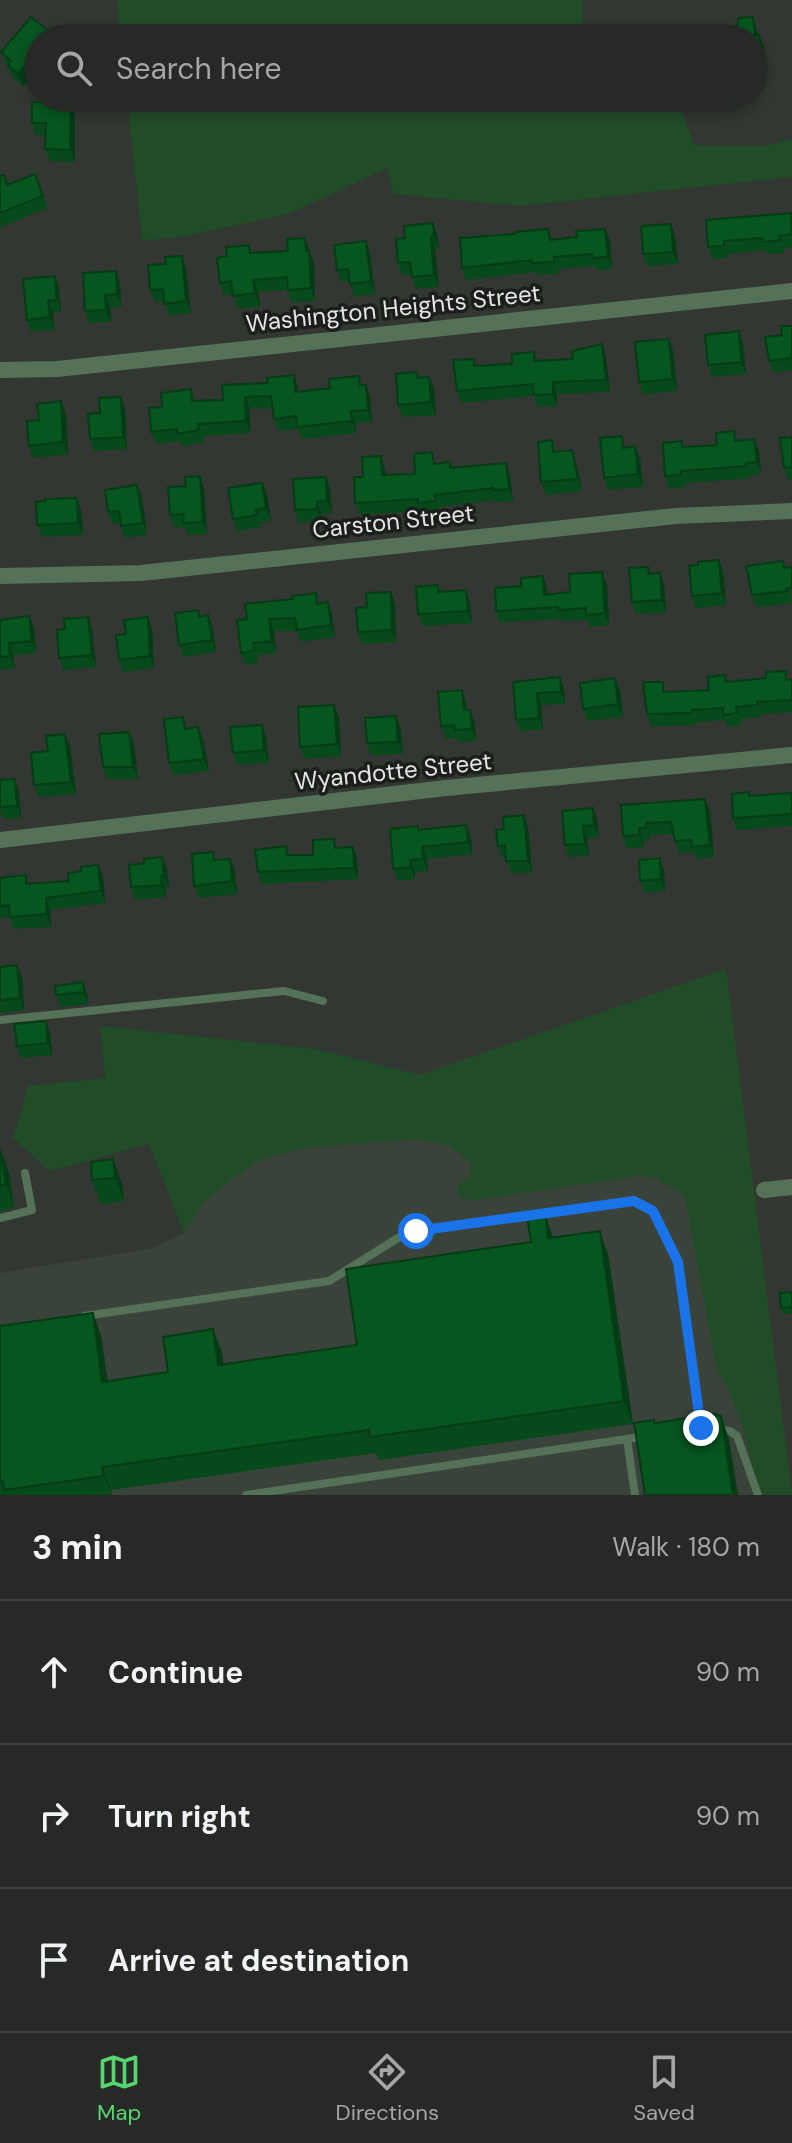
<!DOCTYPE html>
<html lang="en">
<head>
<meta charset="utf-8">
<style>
	:root { --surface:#262926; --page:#323532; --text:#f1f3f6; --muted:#a4a6a7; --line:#424543; --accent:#57d570 }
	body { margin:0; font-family:"DM Sans",sans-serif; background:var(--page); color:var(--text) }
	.stop { position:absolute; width:24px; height:24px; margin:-18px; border:6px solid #1a73e8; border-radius:50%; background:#fff }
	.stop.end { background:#1a73e8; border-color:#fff; box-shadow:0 2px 8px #0008 }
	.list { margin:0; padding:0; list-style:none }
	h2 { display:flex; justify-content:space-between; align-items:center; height:104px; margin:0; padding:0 32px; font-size:34px }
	h2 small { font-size:26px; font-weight:400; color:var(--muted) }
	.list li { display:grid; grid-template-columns:52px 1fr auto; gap:24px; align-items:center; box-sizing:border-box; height:144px; padding:0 32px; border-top:2px solid var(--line) }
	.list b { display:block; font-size:30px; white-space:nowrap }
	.list em { font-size:26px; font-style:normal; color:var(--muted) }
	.icon { flex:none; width:44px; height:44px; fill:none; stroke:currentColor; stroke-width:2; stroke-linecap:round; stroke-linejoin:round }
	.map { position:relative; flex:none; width:792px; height:1495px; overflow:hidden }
	.search { position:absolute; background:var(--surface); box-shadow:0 4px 12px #0003; left:24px; right:24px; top:24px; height:88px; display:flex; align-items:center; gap:20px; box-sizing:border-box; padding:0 28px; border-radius:44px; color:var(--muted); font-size:30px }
	.sheet { height:536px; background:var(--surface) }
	nav { display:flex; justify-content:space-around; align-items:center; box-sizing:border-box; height:112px; border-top:2px solid var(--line); background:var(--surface); font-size:22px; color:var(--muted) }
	nav a { display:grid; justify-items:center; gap:4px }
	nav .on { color:var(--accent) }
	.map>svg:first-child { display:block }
	.built { fill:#39433a }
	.green { fill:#214c28 }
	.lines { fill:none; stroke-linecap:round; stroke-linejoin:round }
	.service { stroke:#557158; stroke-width:8 }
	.minor { stroke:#557158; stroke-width:16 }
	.wall { fill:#06491b }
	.shaded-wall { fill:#053c16 }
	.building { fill:#07551f; stroke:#053c16; stroke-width:2 }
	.route { stroke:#1a73e8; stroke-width:10 }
	.labels { text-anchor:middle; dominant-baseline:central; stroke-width:7; stroke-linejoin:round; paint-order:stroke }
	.street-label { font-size:24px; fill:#e2e5e2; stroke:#1c1e1c }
</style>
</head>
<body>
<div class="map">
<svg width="792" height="1495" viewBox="0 0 792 1495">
	<rect width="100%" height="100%" fill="#323732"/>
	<!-- built -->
	<path class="built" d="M726,969L792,1495H0V1273L153,1248L184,1233L169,1116L420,1075Z"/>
	<!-- green -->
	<path class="green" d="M117,0H583L582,28L585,38H121Z
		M127,98H677L694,145L766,146L792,139V177L520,206L393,194L387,168L289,214L176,238L142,240Z
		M726,969L792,1495H760C748,1451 742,1408 717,1369L685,1197L658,1178L638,1176L476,1200L458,1197L457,1185L471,1177V1162L449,1145L417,1139L303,1148L262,1159L236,1176L204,1202L184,1233L149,1144L50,1171L13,1138L28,1086L105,1078L100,1026L316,1049L420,1075Z"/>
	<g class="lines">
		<!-- service -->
		<path class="service" d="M0,1020L284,991L323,1001
			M0,1218L32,1210L25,1173
			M84,1316L329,1281L398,1238L416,1231L634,1201L653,1211L678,1262L700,1425
			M718,1430L730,1431L737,1436L758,1495
			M627,1439L647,1436
			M246,1495L627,1439L635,1495"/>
		<!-- minor -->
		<path class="minor" d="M0,370L57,369L792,291
			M0,576L141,573L676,516L792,511
			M0,840L446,788L792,755
			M764,1190L792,1187"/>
	</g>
	<!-- wall -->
	<path class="wall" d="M757,29L758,35H759L764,47L766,73L754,74V38Z
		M38,38V68L23,86L12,77L1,52Z
		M75,115V162L50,161L45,149V135H36L32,123Z
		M35,174L48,208L0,227V176L7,185Z
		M792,214V247L784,248V253L767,254L766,250L728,254L729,258L713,259L708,247Z
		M433,223L437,235L439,249H435L439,287L416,289L412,274L402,275L398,263L405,238Z
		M548,229L552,240L577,237L605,229L610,241L612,269L597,270L596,266L558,269L559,274L537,275L536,272L466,280L462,268L515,234Z
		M675,236L678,264L647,266L643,254Z
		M305,238L314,263L315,301L292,302L288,290L258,292L260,306L238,309L233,294L224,295L220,283L249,245L252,253L288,251Z
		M370,254L375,294L354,296L350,281L341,282L337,270Z
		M186,268L191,313L169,316L164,301L155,302L150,290Z
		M55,276L59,288L61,312L53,313L54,330L31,332L27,320Z
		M120,283L121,307H110L111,322L89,323L85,311Z
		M792,326V370L773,373L769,361L782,335Z
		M739,331L743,344L746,374L712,377L708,365Z
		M673,351L677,391L643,394L639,382Z
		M534,352L537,360L606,357L610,392L557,394V406L538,407L534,396L462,403L457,391L474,359L476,366L512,364Z
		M429,377L434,389L436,415L403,417L398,405Z
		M362,385L370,397L372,422L355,423L356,433L302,439L298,429L278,431L274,419L273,408L250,409V433L203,436L204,442L182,446L180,441L156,444L151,432L162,407L191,389L195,401L223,400L298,387V391Z
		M61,401L66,414L68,454L33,458L29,446L39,420Z
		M125,409L127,449L94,451L90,439Z
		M792,437V479L789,480L784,468Z
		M754,439L759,451L761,474L751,475V478L686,483V487L669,488L665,476L682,441L684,447L717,445L738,441Z
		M552,440L556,452L572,450L576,462L582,491L546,495L541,482Z
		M635,446L640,458L643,487L608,490L604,478Z
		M436,463L452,468L506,463L510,475L513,501L497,502L496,500L439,507L440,513L422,515L421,511L360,515L355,503L363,477L385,468V475L415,474Z
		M326,477L330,489L332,513L321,514L322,521L299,523L295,510Z
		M137,485L142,497L147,535L125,538L120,523L113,524L108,512Z
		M204,488L207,534L188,535L185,527H174L170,515Z
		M267,495L271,521L260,522L261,527L237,531L233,519Z
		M81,510L83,535L42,537L37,525Z
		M719,560L723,572L726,605L696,608L692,596L698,565Z
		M783,561L786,568L792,567L791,603L757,607L752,595Z
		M650,574L664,585L666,612L636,614L632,602Z
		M607,584L609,625L590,627L588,620L563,621L562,619L500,622L496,611L547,588L548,594L570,592Z
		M438,585L440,592L466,590L470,602L472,623L423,626L418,614Z
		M328,602L332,614L335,637L301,642L297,631H274L276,653L257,655L258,663L245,665L241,653L247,619Z
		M395,604L396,642L362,644L358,632Z
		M198,610L201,617L213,628L216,652L184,657L179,645Z
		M29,616L34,628L36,653L13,655L15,668L0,670V620Z
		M148,617L152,629L154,668L123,672L119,660L126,634Z
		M65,629H92L96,667L64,670L59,658Z
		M792,679V712L761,714V717L741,719V725L728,727L725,720L696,722V725L651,726L647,714L666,692L709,690L728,682Z
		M513,682L564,689L565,704L541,705L543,729L520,732L516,720Z
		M620,691L623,717L587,721L583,709Z
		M466,702L467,710L475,722L476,741L459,742L457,738L446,739L441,726Z
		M334,705L339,717L341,756L305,759L300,747Z
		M183,717L187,728L198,727L203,739L209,771L174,775L169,763Z
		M401,729L403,754L371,755L367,743Z
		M129,732L134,744L138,779H107L103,767Z
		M266,737L269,763L237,765L233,753Z
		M70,746L76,794L39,797L34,785L48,751Z
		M0,780L19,791L21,818L4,819L0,810Z
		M792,793V826L737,830L733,818L750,796Z
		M621,805L710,811L714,857L696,859L694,852L679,853L673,834L650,835V840L643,841L644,847L627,848L623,836Z
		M593,808L597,820L599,837L587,838L589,856L569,857L565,845Z
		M418,826L419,830L471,837L472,854L427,859L428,871L415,872V879L398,881L393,869Z
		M528,827L532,873H511L506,857L502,858L498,846Z
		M286,846L290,855H313L337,847L357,858L358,879L262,884L258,872Z
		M98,865L103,877L105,903L50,910L51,927L14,929L10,917L0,918V878L29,884L69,881L81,871Z
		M167,869L169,888H165L166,897L135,900L131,887Z
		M235,871L237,894L199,898L194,886Z
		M664,871L665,891L645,893L640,881Z
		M17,965L22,977L24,1010L0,1013V967Z
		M83,982L87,994L88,1004L61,1007L56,995Z
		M46,1021L50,1033L52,1055L21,1058L17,1046Z
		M0,1150L9,1173L14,1207L0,1212Z
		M91,1162L122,1183L124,1201L101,1204L92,1180Z
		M553,1238L608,1254L633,1424L379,1460L376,1453L111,1490L112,1495H0V1326L93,1313L101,1336L108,1381L168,1372L213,1329L222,1353L223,1364L357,1345L531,1242Z
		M792,1292V1313L783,1314L781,1308Z"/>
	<!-- shaded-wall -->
	<path class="shaded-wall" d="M753,17L757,29L759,48L755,36Z
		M759,35L764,47L766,73L762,61Z
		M38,51V68L23,86L18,74Z
		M71,102L75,115V162L70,150Z
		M433,223L437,235L439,249L434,236Z
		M671,224L675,236L678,264L673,252Z
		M605,229L610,241L612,269L608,257Z
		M431,237L435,249L439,287L434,275Z
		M305,238L314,263L315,301L311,288Z
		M366,241L370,254L375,294L371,281Z
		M182,256L186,268L191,313L186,301Z
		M116,271L120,283L121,307L117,294Z
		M55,276L59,288L61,312L57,300Z
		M253,280L258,292L260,306L255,293Z
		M105,295L110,307L111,322L106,310Z
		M48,301L53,313L54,330L50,317Z
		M739,331L743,344L746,374L741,362Z
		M669,339L673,351L677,391L673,379Z
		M602,344L606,357L610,392L606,380Z
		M294,375L298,387L299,403L295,392Z
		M429,377L434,389L436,415L431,402Z
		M553,382L557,394V406L553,394Z
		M366,385L370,397L372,422L368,410Z
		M121,397L125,409L127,449L123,437Z
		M245,397L250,409V433L246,421Z
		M61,401L66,414L68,454L63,442Z
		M351,411L355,423L356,433L352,421Z
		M754,439L759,451L761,474L757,462Z
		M635,446L640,458L643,487L638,474Z
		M572,450L576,462L582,491L578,479Z
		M381,456L385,468L386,488L382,475Z
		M506,463L510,475L513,501L509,489Z
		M200,476L204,488L207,534L203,522Z
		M326,477L330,489L332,513L327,501Z
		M262,483L267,495L271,521L266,508Z
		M137,485L142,497L147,535L143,523Z
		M77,498L81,510L83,535L78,523Z
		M317,502L321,514L322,521L317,509Z
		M719,560L723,572L726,605L722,593Z
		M602,572L607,584L609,625L605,613Z
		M660,573L664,585L666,612L662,600Z
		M543,576L547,588L548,607L544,595Z
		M466,590L470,602L472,623L468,611Z
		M391,592L395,604L396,642L392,630Z
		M328,602L332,614L335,637L331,625Z
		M208,615L213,628L216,652L212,640Z
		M29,616L34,628L36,653L32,641Z
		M88,617L92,629L96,667L92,655Z
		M148,617L152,629L154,668L150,656Z
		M269,619L274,631L276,653L272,641Z
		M9,643L13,655L15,668L10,656Z
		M560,677L564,689L565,704L561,692Z
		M615,678L620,691L623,717L618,704Z
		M462,690L466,702L468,722L464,710Z
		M537,693L541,705L543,729L539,718Z
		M334,705L339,717L341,756L337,744Z
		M470,710L475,722L476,741L472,729Z
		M396,716L401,729L403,754L398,742Z
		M262,725L266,737L269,763L264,750Z
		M198,727L203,739L209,771L204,759Z
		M129,732L134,744L138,779L133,767Z
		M65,734L70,746L76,794L71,782Z
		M15,779L19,791L21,818L17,806Z
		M705,799L710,811L714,857L710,845Z
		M593,808L597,820L599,837L594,825Z
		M524,815L528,827L532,873L528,861Z
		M466,825L471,837L472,854L468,842Z
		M583,826L587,838L589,856L585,844Z
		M639,828L643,841L644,847L639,835Z
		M353,847L357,858L358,879L354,868Z
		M422,847L427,859L428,871L423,859Z
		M162,857L167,869L169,888L164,876Z
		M660,858L664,871L665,891L661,879Z
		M230,859L235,871L237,894L232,881Z
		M410,860L415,872V879L411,867Z
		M98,865L103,877L105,903L101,891Z
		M161,876L165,888L166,897L162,885Z
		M46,898L50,910L51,927L47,914Z
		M17,965L22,977L24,1010L20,998Z
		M83,982L87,994L88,1004L84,992Z
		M46,1021L50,1033L52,1055L48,1043Z
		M1,1150L9,1173L14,1207L6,1184Z
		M113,1159L122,1183L124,1201L115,1178Z
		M545,1213L553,1237L557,1262L548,1238Z
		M600,1231L608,1254L633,1424L624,1401Z
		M93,1313L101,1336L111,1405L102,1382Z
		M213,1329L222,1353L227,1388L218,1365Z
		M721,1416L729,1439L738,1495H733Z
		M102,1467L111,1490L112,1495L104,1476Z"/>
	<!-- building -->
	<path class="building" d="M31,17L52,34L49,38H38V51L18,74L8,65L11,61L1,52Z
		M753,17L755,36L759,35L762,61L754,62V38H727L726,27L737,26L739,18Z
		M533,27L534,38H515L514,29Z
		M32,102H71L70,150L45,149L46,123H32Z
		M35,174L43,196L0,213V176L4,175L7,185Z
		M791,213L792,234L779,236L780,240L763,242L762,238L724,241V246L708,247L706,220Z
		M433,223L434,236L431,237L434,275L412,277L410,262L398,263L396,239L405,238L404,226Z
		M671,224L673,252L643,254L641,226Z
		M548,229L550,240L577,237L576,231L605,229L608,257L593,258L592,254L554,257V262L532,263V260L462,268L460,238L515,234V232Z
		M305,238L306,251L309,250L311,288L288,290L287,277L253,280L255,293L233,296L231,281L220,283L217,258L227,256L226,247L249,245L250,253L288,251L287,239Z
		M366,241L371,281L350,284L348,269L337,270L334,245Z
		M182,256L186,301L164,304L163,289L150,290L148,265L166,264L165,257Z
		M116,271L117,294L105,295L106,310L85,311L83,273Z
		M55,276L57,300L48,301L50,317L27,320L23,279Z
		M781,326H792V358L769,361L765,337L782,335Z
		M739,331L741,362L708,365L705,335Z
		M669,339L673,379L639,382L635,342Z
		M602,344L606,380L553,382V394L534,395L533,384L457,391L453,360L474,359V366L512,364V354L534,352V361L573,359L572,351Z
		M417,372L418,378L429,377L431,402L398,405L396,374Z
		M294,375L295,392L330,388L329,379L359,376L360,385H366L368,410L351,411L352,421L297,427L296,416L274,419L271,396L245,397L246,421L198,424L199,430L177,434V429L151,432L149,408L162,407L161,393L191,389L192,401L223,400L222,385L268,383L267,378Z
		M121,397L123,437L90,439L88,414L100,413L99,398Z
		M61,401L63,442L29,446L27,421L39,420L37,404Z
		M734,431L735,441L754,439L757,462L746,463L747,466L681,471V475L665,476L663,443L682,441V447L717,445L716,433Z
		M622,436L623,448L635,446L638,474L604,478L600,438Z
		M792,437V467L784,468L780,438Z
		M552,440L553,452L572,450L578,479L541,482L538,442Z
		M432,452L434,464L450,462V468L506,463L509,489L493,490V488L435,495V501L418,503V499L355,503L354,477H363L362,457L381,456L382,475L415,474L414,454Z
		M200,476L203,522L184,523L183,514L170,515L168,487L186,486L185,477Z
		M326,477L327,501L317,502V509L295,510L293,479Z
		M262,483L266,508L256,510L257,515L233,519L228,488Z
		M137,485L143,523L121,526L119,511L108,512L105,490Z
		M77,498L78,523L37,525L36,502L45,501V499Z
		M719,560L722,593L692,596L689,566L698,565V562Z
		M783,561L784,568L792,567V588H786L787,591L752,595L746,566Z
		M648,567L649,574L660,573L662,600L632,602L629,568Z
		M602,572L605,613L586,615V608L558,610V607L496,611L495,588L521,586V578L543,576L544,595L570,592L569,574Z
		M438,585V592L466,590L468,611L418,614L416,587Z
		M391,592L392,630L358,632L356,608L367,607L366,593Z
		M316,593L317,604L328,602L331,625L297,630L295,618L269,619L272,641L253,643L254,651L241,653L237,620L247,619L245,604L293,599L292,596Z
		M198,610L199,617L208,615L212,640L179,645L175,613Z
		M29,616L32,641L9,643L10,656L0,657V620Z
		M88,617L92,655L59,658L57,630L65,629L64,619Z
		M148,617L150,656L119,660L116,635L126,634L124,620Z
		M786,671V680L792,679V700L757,702V705L736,707L737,713L723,715V708L692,710V713L647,714L643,682H663V692L709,690L708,677L725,675L726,682L766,678V672Z
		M560,677L561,692L537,693L539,718L516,720L513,682Z
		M615,678L618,704L583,709L580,683Z
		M462,690L464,710H470L472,729L455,730L454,725L441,726L438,692Z
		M334,705L337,744L300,747L298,707Z
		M396,716L398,742L367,743L365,718Z
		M183,717L185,729L198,727L204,759L169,763L164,719Z
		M262,725L264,750L233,753L230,727Z
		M129,732L133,767H103L99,734Z
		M65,734L71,782L34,785L31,753L48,751L46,736Z
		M15,779L17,806L0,807V780Z
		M749,792V796L792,793V814L733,818L732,794Z
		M705,799L710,845L692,847L691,840L675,841L671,822L646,823V828H639V835L623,836L621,805Z
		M593,808L594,825L583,826L585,844L565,845L562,811Z
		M524,815L528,861H506L505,845L498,846L496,830L504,829L503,817Z
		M466,825L468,842L422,847L423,859L410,860L411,867L393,869L390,829L418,826V830Z
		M334,839L335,848L353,847L354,868L258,872L255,850L286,846L287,855H313V840Z
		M213,852L214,860L230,859L232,881L194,886L192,854Z
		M162,857L164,876H161L162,885L131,887L129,865L144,863V859Z
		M660,858L661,879L640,881L639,860Z
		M98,865L101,891L46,898L47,914L10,917L9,905L0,906V878L26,875V884L69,881L68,873L81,871V867Z
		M17,965L20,998L0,1000V967Z
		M83,982L84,992L56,995L55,986Z
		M46,1021L48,1043L17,1046L14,1024Z
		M0,1150L6,1184L0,1186Z
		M113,1159L115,1178L92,1180L91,1162Z
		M545,1213L548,1238L600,1231L624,1401L370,1437L369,1430L102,1467L104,1476L4,1490L3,1481H0V1326L93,1313L102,1382L168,1372L163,1337L213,1329L218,1365L357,1345L346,1269L531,1242L527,1216Z
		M792,1292V1307L781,1308L780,1293Z
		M715,1414L721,1416L733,1495H645L634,1423L654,1420V1423Z"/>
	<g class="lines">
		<!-- route -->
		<path class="route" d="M416,1231L634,1201L653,1211L678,1262L701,1428"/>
	</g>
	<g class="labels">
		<!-- street labels -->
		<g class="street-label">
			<text transform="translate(393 308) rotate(-6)">Washington Heights Street</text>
			<text transform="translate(393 521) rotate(-6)">Carston Street</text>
			<text transform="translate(393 771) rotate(-6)">Wyandotte Street</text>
		</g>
	</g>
</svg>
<div class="stop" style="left:416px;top:1231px"></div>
<div class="stop end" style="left:701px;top:1428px"></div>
<div class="search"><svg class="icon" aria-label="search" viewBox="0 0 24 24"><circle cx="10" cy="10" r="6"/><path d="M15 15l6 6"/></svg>Search here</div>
</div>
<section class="sheet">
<h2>3 min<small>Walk · 180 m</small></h2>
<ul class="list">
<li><svg class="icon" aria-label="ahead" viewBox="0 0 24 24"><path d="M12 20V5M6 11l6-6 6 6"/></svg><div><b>Continue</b></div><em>90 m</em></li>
<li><svg class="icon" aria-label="right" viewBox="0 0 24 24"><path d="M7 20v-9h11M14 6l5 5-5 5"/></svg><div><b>Turn right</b></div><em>90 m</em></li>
<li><svg class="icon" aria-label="arrive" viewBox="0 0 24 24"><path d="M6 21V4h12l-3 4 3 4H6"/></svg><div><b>Arrive at destination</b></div></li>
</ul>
</section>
<nav>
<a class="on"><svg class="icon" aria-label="map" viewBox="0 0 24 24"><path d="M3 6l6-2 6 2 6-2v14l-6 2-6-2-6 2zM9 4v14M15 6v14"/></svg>Map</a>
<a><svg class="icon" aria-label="directions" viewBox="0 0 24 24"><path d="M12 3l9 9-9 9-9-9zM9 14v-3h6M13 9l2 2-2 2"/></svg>Directions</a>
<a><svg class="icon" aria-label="saved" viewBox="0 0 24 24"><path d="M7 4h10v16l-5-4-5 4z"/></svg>Saved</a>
</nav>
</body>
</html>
